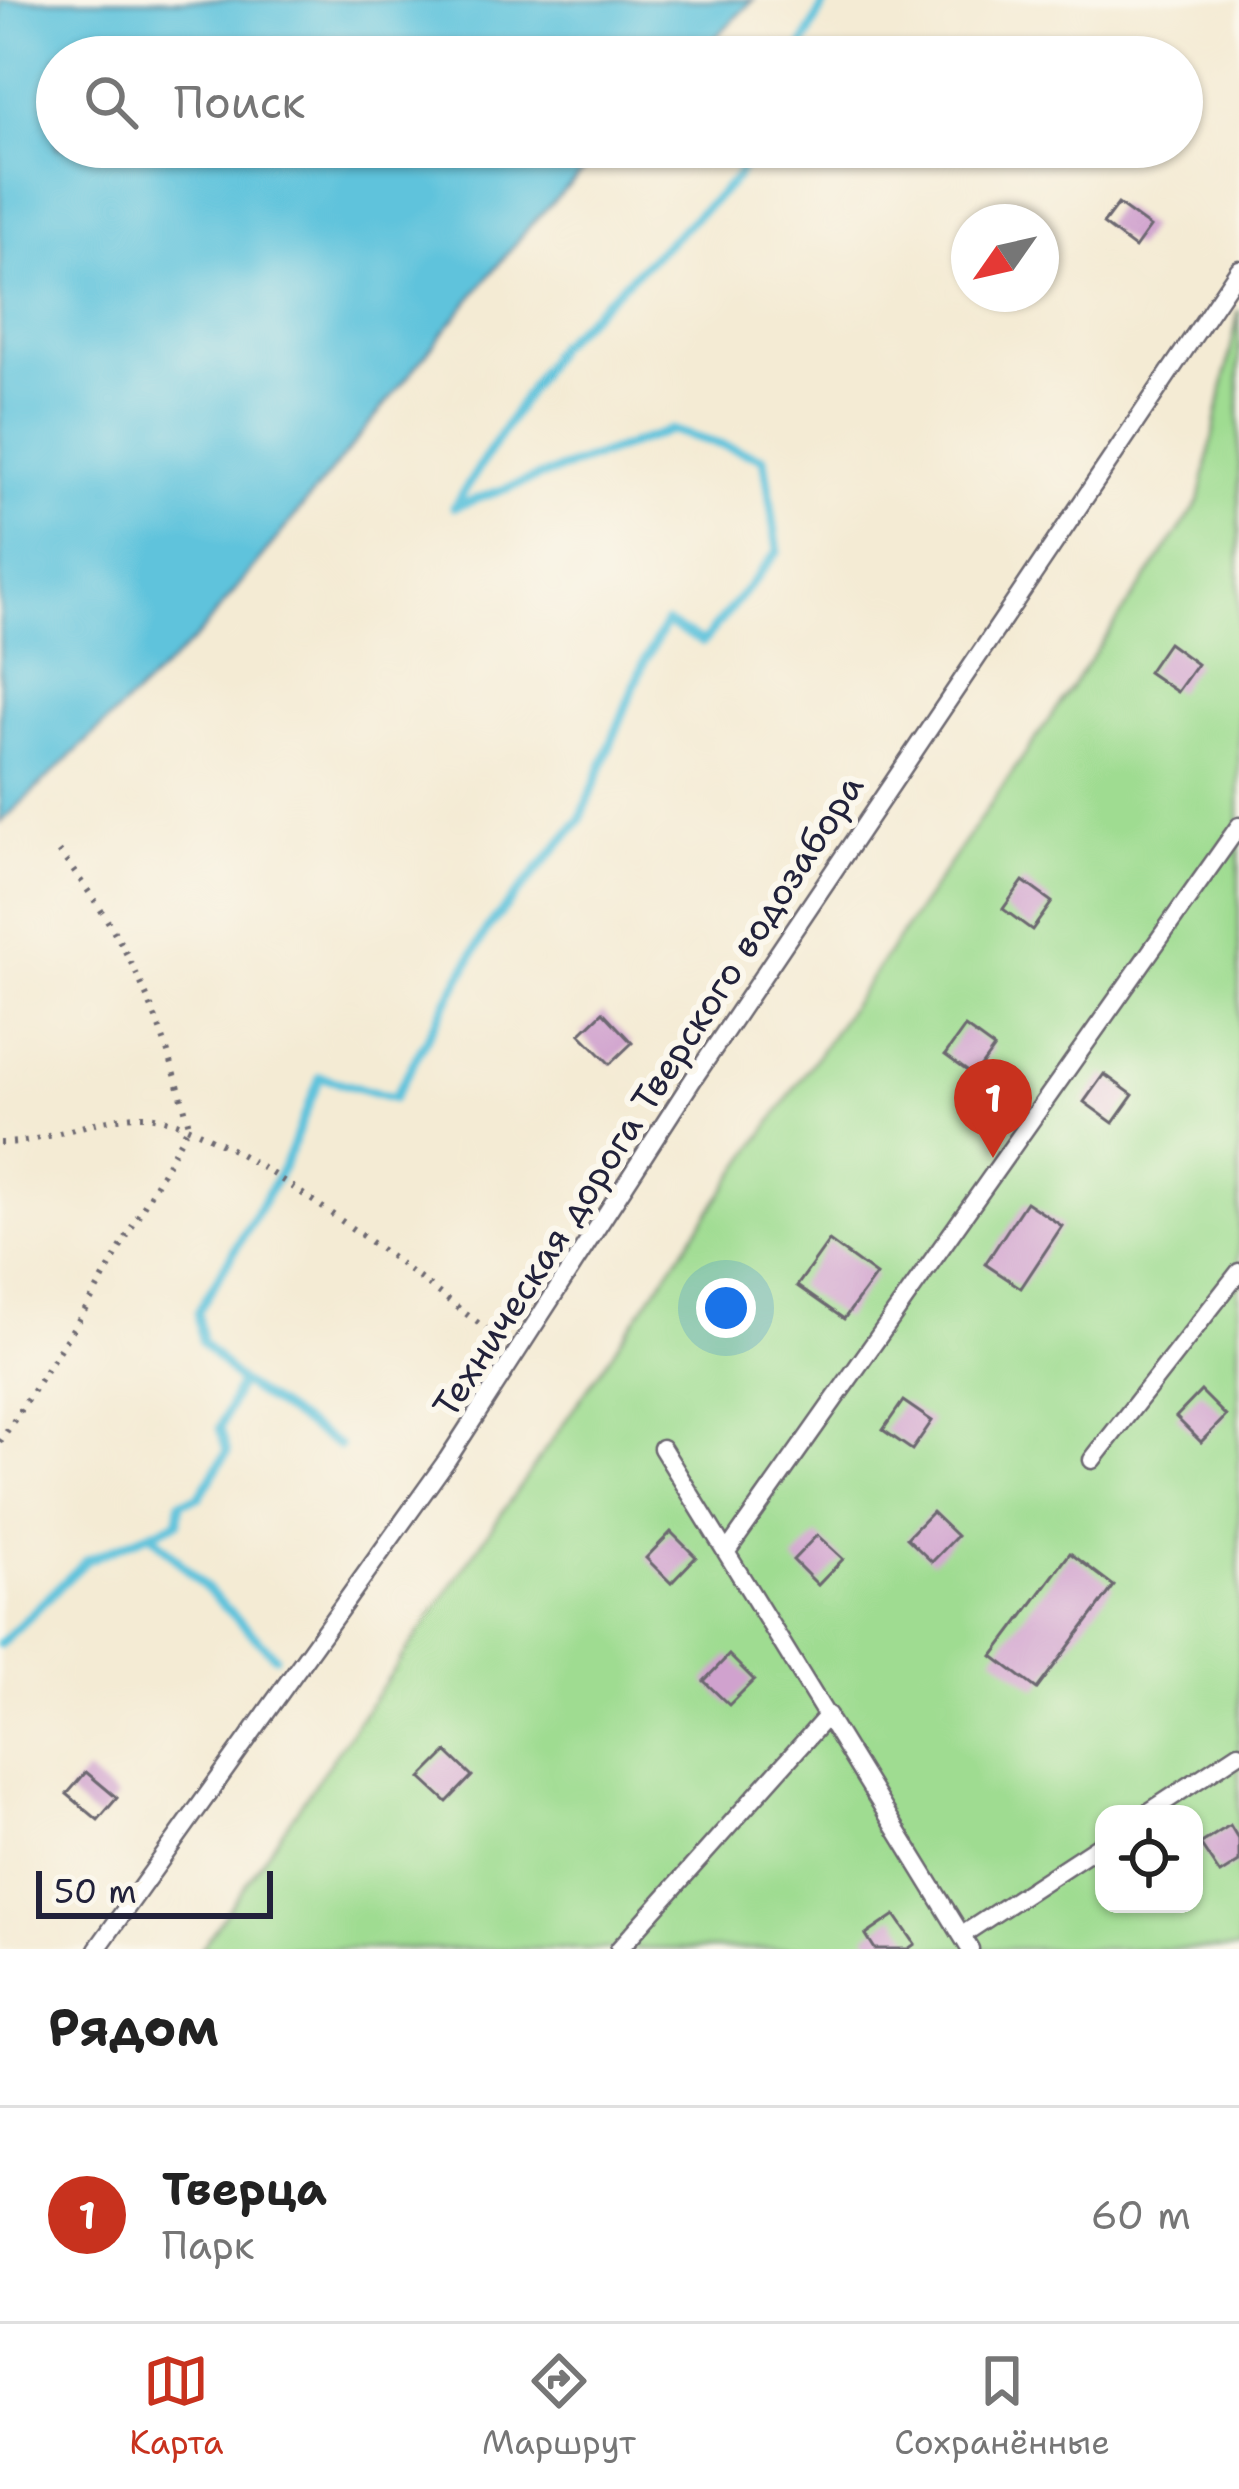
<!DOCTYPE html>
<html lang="ru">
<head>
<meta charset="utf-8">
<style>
	:root { --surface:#fff; --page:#f6f6f6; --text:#222; --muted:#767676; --line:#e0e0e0; --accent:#c8321e }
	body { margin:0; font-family:"Shantell Sans",sans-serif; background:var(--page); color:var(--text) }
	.controls { position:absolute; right:36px; bottom:36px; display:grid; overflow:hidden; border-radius:24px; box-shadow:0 3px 9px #0004 }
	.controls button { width:108px; height:108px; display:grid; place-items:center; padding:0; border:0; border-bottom:3px solid var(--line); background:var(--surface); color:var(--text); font:60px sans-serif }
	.compass { position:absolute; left:951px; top:204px; width:108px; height:108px; border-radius:50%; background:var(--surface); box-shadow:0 3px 9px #0004; rotate:236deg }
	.scale { position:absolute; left:36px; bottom:30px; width:237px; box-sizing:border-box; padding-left:12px; border:6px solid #22223b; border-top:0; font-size:33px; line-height:42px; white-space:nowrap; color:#22223b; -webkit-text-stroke:9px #fbf7ec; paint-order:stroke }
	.you { position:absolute; left:726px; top:1308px; width:42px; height:42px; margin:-30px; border:9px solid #fff; border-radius:50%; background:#1a73e8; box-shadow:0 0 0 18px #1a73e833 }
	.badge { display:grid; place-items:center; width:78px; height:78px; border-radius:50%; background:var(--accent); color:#fff; font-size:39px; font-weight:700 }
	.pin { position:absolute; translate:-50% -99px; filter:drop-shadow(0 3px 6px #0008) }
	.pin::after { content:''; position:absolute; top:63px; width:42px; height:36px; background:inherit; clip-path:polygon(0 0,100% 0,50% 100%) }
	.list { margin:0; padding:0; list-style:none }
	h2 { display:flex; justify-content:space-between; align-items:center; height:156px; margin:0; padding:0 48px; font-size:51px }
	h2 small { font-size:39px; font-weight:400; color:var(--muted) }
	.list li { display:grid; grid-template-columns:78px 1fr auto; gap:36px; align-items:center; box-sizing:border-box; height:216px; padding:0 48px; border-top:3px solid var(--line) }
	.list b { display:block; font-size:45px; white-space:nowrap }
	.list p { margin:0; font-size:39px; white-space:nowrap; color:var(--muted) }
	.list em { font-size:39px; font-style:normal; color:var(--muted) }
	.icon { flex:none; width:66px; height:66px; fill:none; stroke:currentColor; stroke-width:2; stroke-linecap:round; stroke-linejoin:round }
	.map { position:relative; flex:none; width:1239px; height:1949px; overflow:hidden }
	.search { position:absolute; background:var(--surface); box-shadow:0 3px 9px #0004; left:36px; right:36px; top:36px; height:132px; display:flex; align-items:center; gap:30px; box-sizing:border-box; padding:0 42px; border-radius:66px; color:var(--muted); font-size:45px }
	.sheet { height:372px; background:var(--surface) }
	nav { display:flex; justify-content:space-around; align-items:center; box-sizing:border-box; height:168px; border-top:3px solid var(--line); background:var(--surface); font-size:33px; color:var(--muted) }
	nav a { display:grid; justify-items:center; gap:6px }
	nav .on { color:var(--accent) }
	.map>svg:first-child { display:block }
	.green { fill:#9fdc91; stroke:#607f66; stroke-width:3; fill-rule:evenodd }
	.water { fill:#5ec3dc; stroke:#40728c; stroke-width:3 }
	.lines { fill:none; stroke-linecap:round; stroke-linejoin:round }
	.stream { stroke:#5ec3dc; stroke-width:9 }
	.building { fill:#d0a2ce }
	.lane-casing { stroke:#6c6871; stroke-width:21 }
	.path { stroke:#6c6871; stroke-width:6; stroke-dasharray:3 9; stroke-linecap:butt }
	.lane { stroke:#fff; stroke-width:16 }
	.labels { text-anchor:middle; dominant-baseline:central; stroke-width:12; stroke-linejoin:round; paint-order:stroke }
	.street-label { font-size:36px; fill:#22223b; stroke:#fbf7ec }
</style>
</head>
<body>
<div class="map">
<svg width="1239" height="1949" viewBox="0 0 1239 1949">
	<rect width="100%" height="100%" fill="#fbf7ec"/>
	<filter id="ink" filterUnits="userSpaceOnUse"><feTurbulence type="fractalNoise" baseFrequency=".00833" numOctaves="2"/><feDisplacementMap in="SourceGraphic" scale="24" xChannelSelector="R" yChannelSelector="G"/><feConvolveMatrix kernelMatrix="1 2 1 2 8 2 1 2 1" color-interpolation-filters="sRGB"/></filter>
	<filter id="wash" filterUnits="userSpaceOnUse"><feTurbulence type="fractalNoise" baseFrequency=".004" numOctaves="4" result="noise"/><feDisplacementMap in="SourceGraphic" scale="48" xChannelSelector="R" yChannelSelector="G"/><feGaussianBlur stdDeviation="2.7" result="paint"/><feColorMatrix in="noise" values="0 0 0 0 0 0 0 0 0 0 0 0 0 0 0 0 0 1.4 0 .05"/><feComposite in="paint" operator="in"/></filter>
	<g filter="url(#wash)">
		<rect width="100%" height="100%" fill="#f4ebd4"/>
		<!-- green -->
		<path class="green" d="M1239,310V1949H201L1199,502ZM1104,1814H1194V1904H1104Z"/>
		<!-- water -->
		<path class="water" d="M0,0H753L696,57H57V147H607L532,223L198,636L0,823Z"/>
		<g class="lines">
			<!-- stream -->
			<path class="stream" d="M797,57L826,0
				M339,1446L240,1382L202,1342L198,1312L285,1164L320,1077L394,1098L487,929L580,820L644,662L666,623L703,642L778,551L764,458L671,430L454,507L557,346L736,179L752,147
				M151,1534L275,1656
				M0,1644L87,1560L178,1522L180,1502L199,1497L227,1452L220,1428L240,1382"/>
		</g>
		<g id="blocks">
			<!-- building -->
			<path class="building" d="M1118,204L1150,227L1135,248L1103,224Z
				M1168,643L1197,664L1177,692L1148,672Z
				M1023,881L1052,902L1032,930L1003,909Z
				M603,1012L632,1043L610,1064L580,1034Z
				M965,1027L994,1048L974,1076L945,1055Z
				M1104,1074L1133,1095L1113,1123L1084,1102Z
				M1026,1202L1062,1226L1021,1288L985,1264Z
				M829,1241L876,1275L844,1319L797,1286Z
				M1201,1391L1226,1416L1201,1442L1176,1417Z
				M903,1401L932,1421L912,1450L883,1430Z
				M932,1512L957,1536L932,1562L907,1538Z
				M671,1532L696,1557L671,1583L646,1558Z
				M817,1535L843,1559L818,1585L793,1560Z
				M1070,1553L1114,1586L1037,1689L993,1656Z
				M729,1655L754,1680L729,1705L704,1681Z
				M447,1752L472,1776L447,1802L421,1778Z
				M86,1772L117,1798L98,1820L67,1794Z
				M1230,1825L1239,1840V1862L1220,1874L1200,1844Z
				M895,1915L915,1944L908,1949H875L866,1935Z"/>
		</g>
	</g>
	<g filter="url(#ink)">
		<use href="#blocks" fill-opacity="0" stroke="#6c6871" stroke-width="3"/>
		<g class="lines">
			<!-- lane casing -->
			<g class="lane-casing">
				<path id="lane" d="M662,1448L970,1949
					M1092,1460L1239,1272
					M728,1550L1239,826
					M1146,1814L1239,1753
					M962,1935L1104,1842
					M97,1949L447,1460L692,1081L1239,269
					M619,1949L828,1715"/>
			</g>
			<!-- path -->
			<path class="path" d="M0,1143C50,1143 98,1115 144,1116C221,1117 431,1289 501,1340
				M0,1442L90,1302L189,1125C161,1015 126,933 53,845"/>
			<!-- lane -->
			<use href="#lane" class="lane"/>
		</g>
	</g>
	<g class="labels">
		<!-- street labels -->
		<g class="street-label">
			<text transform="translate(648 1096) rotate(-57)">Техническая дорога Тверского водозабора</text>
		</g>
	</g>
</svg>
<div class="controls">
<button><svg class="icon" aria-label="locate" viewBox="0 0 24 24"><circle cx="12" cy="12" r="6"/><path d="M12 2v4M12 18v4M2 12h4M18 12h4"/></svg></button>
</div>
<svg class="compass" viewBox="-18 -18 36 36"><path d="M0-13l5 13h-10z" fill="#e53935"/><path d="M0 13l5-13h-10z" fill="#767676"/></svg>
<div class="scale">50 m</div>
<div class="you"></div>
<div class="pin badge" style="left:993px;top:1158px">1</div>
<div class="search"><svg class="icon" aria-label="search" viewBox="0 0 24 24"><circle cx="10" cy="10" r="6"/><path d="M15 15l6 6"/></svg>Поиск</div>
</div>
<section class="sheet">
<h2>Рядом<small></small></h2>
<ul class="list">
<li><span class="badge">1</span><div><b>Тверца</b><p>Парк</p></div><em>60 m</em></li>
</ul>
</section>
<nav>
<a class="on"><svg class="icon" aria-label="map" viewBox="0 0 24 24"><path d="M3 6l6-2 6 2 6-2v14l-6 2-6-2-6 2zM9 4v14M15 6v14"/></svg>Карта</a>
<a><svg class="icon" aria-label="directions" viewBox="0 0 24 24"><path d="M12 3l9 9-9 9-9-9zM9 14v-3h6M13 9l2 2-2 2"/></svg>Маршрут</a>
<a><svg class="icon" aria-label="saved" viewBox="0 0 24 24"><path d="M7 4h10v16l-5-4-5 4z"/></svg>Сохранённые</a>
</nav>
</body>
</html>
